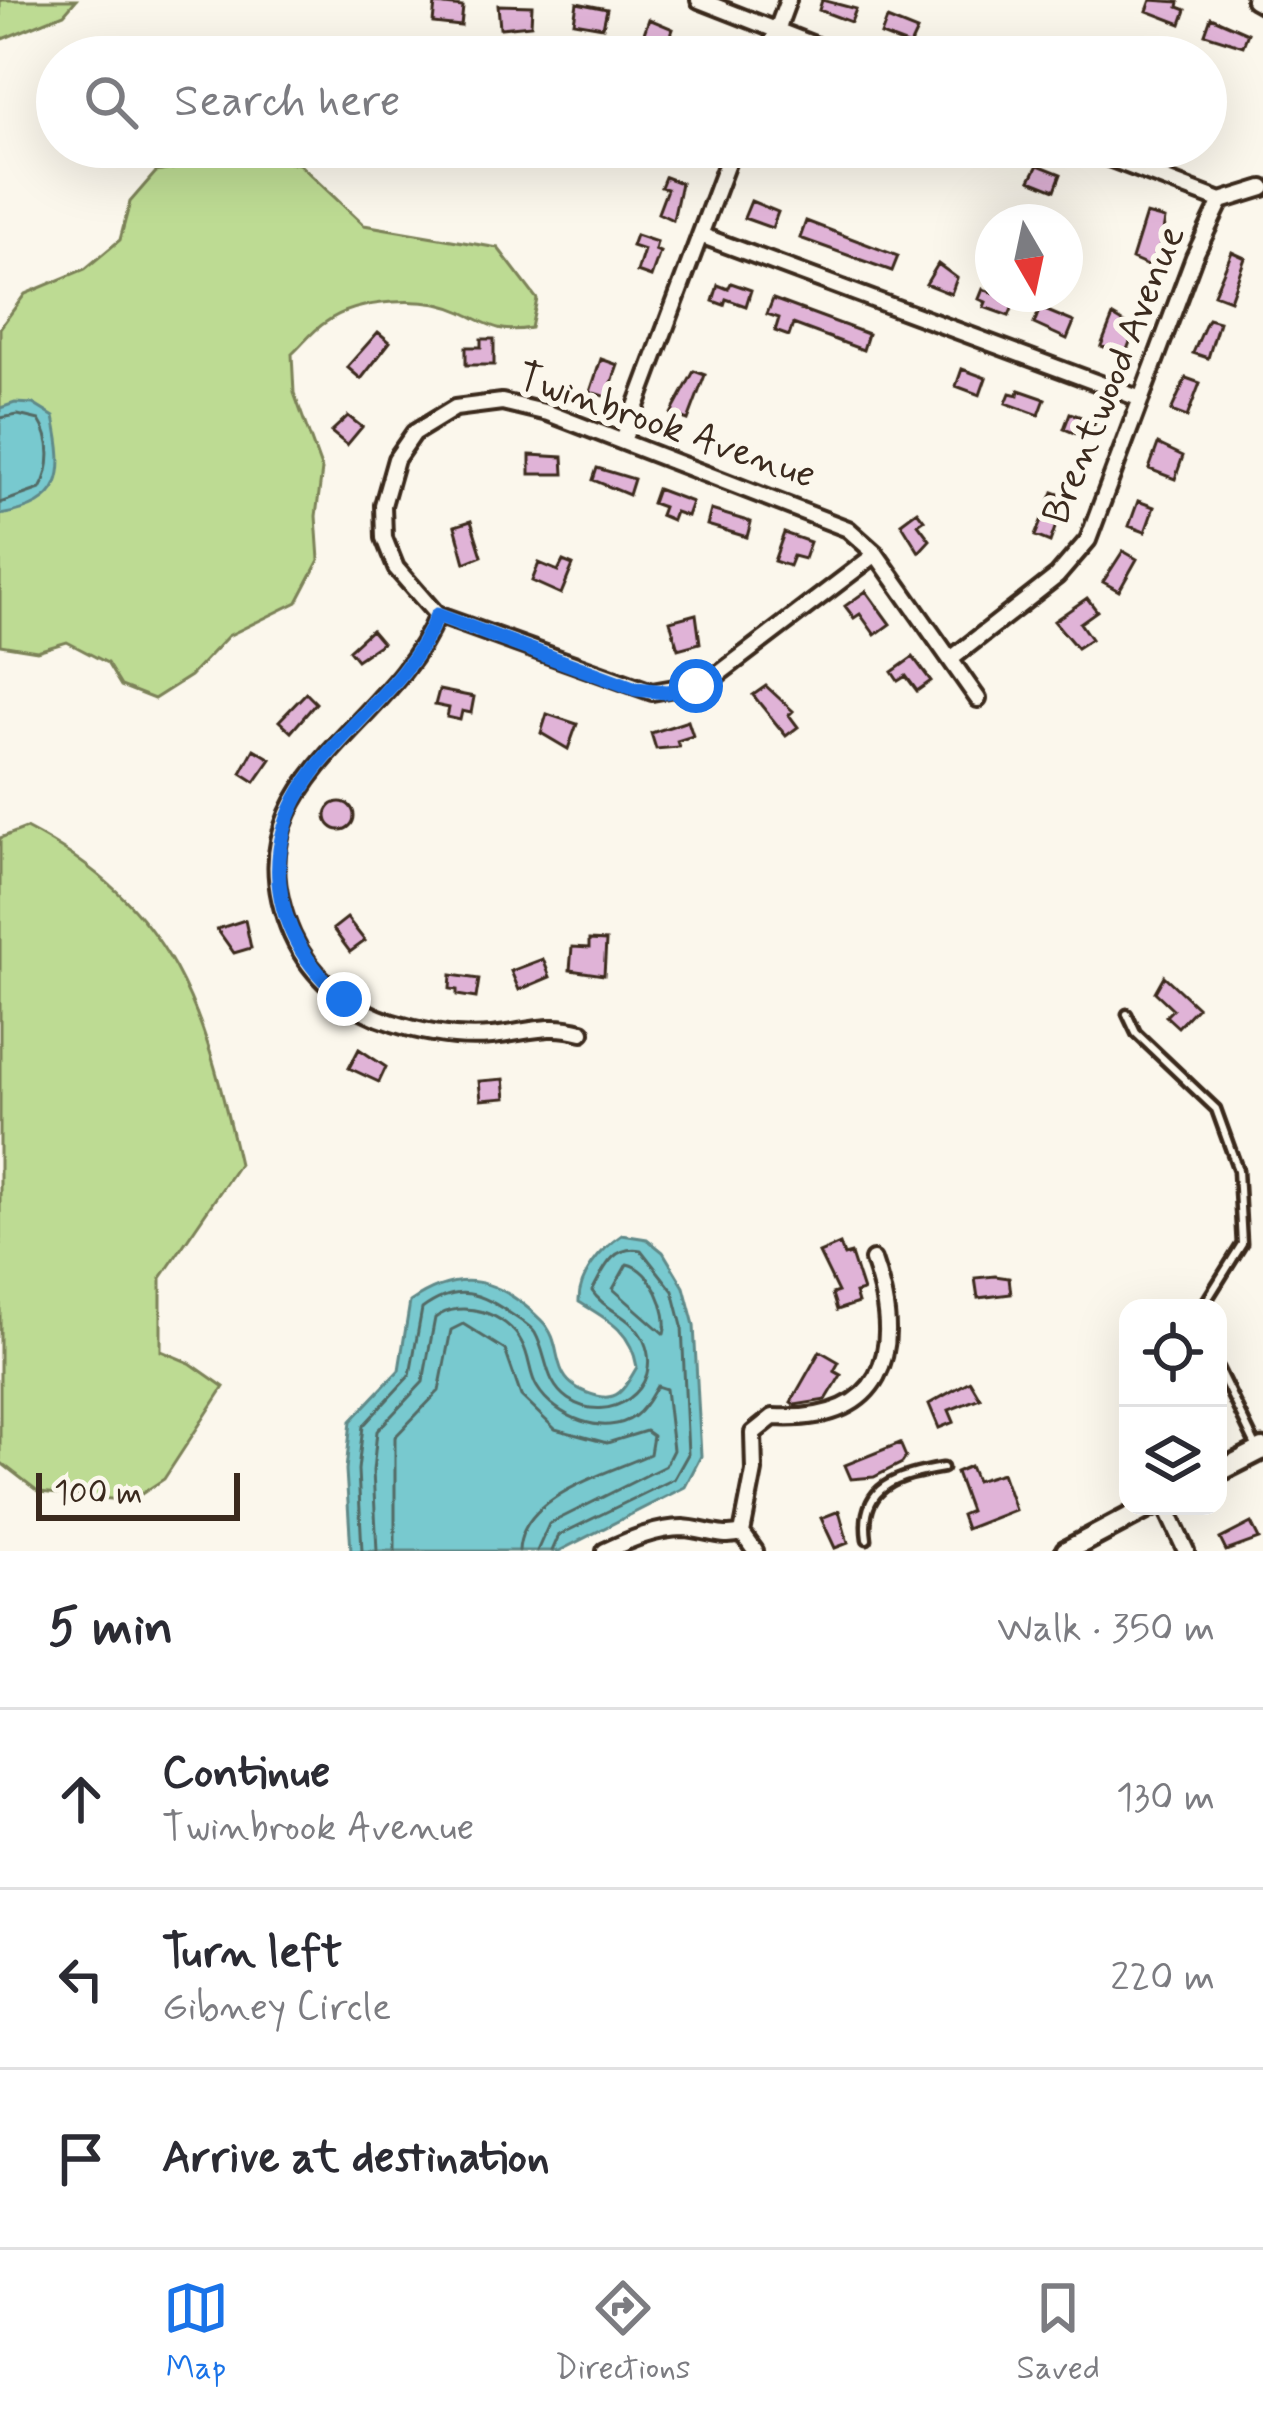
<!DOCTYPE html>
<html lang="en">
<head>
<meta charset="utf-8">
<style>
	:root { --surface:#fff; --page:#f2f2f3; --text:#2b2b33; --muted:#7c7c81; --line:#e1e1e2; --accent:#1a73e8 }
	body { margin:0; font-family:Mynerve,sans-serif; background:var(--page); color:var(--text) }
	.controls { position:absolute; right:36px; bottom:36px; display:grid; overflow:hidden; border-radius:24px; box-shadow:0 12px 48px #0002 }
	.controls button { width:108px; height:108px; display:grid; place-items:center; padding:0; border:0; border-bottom:3px solid var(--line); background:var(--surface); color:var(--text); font:60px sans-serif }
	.compass { position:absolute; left:975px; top:204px; width:108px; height:108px; border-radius:50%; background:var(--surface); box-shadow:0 12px 48px #0002; rotate:171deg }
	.scale { position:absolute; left:36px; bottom:30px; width:204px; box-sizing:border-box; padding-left:12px; border:6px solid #3b2a1e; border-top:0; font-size:33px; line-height:42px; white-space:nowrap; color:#3b2a1e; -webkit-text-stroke:9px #fbf7ec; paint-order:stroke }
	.stop { position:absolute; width:36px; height:36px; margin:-27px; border:9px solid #1a73e8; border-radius:50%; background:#fff }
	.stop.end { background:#1a73e8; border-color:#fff; box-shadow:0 3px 12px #0008 }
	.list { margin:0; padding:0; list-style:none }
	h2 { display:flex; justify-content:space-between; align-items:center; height:156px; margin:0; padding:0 48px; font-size:51px }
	h2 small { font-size:39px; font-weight:400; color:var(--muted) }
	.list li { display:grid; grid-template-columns:78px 1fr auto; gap:36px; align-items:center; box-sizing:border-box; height:180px; padding:0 48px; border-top:3px solid var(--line) }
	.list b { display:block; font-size:45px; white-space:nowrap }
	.list p { margin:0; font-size:39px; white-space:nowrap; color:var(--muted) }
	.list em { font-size:39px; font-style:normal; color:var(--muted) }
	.icon { flex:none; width:66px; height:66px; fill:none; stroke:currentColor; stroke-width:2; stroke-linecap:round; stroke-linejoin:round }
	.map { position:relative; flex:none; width:1263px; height:1551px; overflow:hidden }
	.search { position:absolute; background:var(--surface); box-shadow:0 12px 48px #0002; left:36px; right:36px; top:36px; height:132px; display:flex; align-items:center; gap:30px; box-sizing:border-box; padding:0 42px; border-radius:66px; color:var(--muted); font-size:45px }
	.sheet { height:696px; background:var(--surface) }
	nav { display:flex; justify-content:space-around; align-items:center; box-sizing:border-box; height:168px; border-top:3px solid var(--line); background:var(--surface); font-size:33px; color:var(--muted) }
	nav a { display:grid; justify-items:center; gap:6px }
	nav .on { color:var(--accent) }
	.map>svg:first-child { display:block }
	.green { fill:#bddb93; stroke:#7c8258; stroke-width:3 }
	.water { fill:#78c9cf; stroke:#608988; stroke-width:3 }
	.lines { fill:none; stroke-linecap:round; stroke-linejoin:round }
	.shore { stroke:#536a65; stroke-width:3 }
	.building { fill:#e0b3d7; stroke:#3b2a1e; stroke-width:3 }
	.lane-casing { stroke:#3b2a1e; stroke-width:15 }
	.street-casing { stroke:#3b2a1e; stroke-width:22 }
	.secondary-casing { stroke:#3b2a1e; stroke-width:27 }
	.lane { stroke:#fbf7ec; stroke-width:6 }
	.street { stroke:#fbf7ec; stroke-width:14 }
	.secondary { stroke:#fbf7ec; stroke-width:18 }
	.route { stroke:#1a73e8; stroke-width:15 }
	.labels { text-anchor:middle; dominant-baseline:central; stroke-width:12; stroke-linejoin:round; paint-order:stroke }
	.street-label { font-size:39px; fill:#3b2a1e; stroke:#fbf7ec }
</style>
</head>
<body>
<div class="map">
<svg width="1263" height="1551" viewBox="0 0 1263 1551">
	<rect width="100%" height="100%" fill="#fbf7ec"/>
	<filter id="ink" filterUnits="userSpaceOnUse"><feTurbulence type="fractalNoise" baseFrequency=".00833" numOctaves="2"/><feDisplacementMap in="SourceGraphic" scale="24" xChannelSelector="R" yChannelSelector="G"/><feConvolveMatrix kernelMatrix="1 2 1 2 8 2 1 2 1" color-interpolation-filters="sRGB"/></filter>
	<g filter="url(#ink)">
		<!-- green -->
		<path class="green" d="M0,0H76L64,14L0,40Z
			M250,154L299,164L364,225L498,248L537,299L531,328C499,334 490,325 462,312C426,295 358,299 326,322C313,330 303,344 292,354L294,393L322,470L316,516L319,560L297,602L228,636L190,676L154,699L121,686L107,663L67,642L37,651L0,645V328L25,294L85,269L120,240L130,202L156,172Z
			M26,828C175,906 204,1010 239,1164L161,1278V1351L190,1363L224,1387L164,1479L131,1501L39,1492L0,1462V838Z"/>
		<!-- water -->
		<path class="water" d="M15,403L33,404L54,417C66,475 65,504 0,515V408Z
			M622,1235L647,1239L663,1252L684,1287L694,1325L701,1456L685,1487L559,1551H351L346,1470L351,1421L399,1370L410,1302C460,1268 497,1277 541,1320C569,1347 542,1381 597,1396C620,1402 626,1385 637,1367C631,1331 609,1320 579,1302C578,1276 601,1249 622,1235Z"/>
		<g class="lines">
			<!-- shore -->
			<path class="shore" d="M0,418L18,415L39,420C52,440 52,468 40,489L0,503
				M627,1264C652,1269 670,1312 664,1334L613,1289Z
				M362,1551L358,1470L363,1426L410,1375L422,1309C458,1283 479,1292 514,1316C521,1321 531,1326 535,1333C548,1356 544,1382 568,1399C609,1427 665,1389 644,1341C633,1316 605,1311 592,1291C604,1269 612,1245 641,1250L673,1291L682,1326L688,1454L674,1479L559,1535L552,1551
				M377,1551L373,1471L377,1431L423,1382L435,1318C461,1298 507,1313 522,1343C530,1357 529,1374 537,1387C555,1417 605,1438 635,1416C645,1409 651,1396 657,1386L666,1389L673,1450L665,1466L549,1524L537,1551
				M395,1551V1437L439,1391L451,1330L463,1324L505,1350L521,1396L555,1429L607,1443L646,1431L653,1436L650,1454C608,1474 521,1495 519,1551"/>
		</g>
		<!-- building -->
		<path class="building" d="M822,0L856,9L851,22L819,10Z
			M1151,0L1179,2L1178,7L1186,10L1181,24L1147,11Z
			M577,3L607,9L603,27L574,22Z
			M435,4L463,7L461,26L433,23Z
			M498,5L532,6L531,25L500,28Z
			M1211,17L1248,33L1243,46L1205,34Z
			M649,19L673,29L667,46L643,36Z
			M887,19L917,31L910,46L881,35Z
			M1038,165L1061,174L1055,190L1030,180Z
			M665,177L681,183L673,220L658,213L667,189L661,187Z
			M751,201L778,212L772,228L744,218Z
			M1146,214L1165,219L1161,244L1148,266L1132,259Z
			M806,221L898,256L892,271L800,238Z
			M636,235L657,242L655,250L660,252L651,277L637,272L644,250L632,246Z
			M1232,252L1245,258L1230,300L1214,294Z
			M938,264L957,278L951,294L926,284Z
			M731,283L751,290L746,306L726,299L724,305L713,301L718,285L728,289Z
			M983,289L1015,301L1009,316L984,307L986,302L979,299Z
			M773,299L868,334L863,350L793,324L789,336L775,331L779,318L767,314Z
			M1040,308L1074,322L1067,339L1034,324Z
			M1113,316L1135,329L1125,355L1101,346Z
			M1208,319L1219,322L1208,358L1193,353Z
			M378,332L390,342L361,379L347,367Z
			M481,339H494V365H466V347H481Z
			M601,359L618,365L607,397L590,392Z
			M962,369L986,378L980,395L956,386Z
			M694,371L705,375L688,420L671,414Z
			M1186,378L1200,383L1187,417L1171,411Z
			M1019,390L1045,399L1039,415L1006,403L1010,393L1018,395Z
			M1070,413L1095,422L1089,439L1064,429Z
			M348,416L362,427L347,445L331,432Z
			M1158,444L1183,456L1175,479L1149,469Z
			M530,455L563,457L564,474H530Z
			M597,468L634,479L629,495L593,480Z
			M657,489L692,502L687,516L675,512L672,520L660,515L663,507L652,503Z
			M1053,492L1066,497L1050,542L1035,536Z
			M1138,501L1154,507L1145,532L1129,526Z
			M711,510L751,522L747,537L707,525Z
			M917,511L924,520L918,524L930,540L919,552L901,523Z
			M471,521L482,556L465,563L455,526Z
			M784,533L810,542L804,559L793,556L789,566L774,561Z
			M1123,551L1137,559L1119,591L1103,582Z
			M563,561L573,565L561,594L532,581L539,563L558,571Z
			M866,591L890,624L875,635L860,614L854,618L845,606Z
			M1087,598L1097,611L1080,623L1091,639L1077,648L1054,621Z
			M696,614L700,643L678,649L670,621Z
			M371,630L382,643L357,660L349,650Z
			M913,657L931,681L917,691L906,676L898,681L892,672Z
			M766,686L793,711L789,715L798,727L786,736L753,695Z
			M439,690L474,697L471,713L462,711L460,720L447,717L449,708L435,705Z
			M306,693L316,703L291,732L279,721Z
			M547,714L577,724L568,749L541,733Z
			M688,721L693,736L677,741L679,747L656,749L651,733Z
			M254,749L271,759L255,782L241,773Z
			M326 816a14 14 0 1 1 28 0a14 14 0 1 1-28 0Z
			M347,918L365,941L350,952L333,929Z
			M245,920L251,948L234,953L217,929Z
			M589,940L606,941L604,975L570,970L572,947L589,948Z
			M543,959L550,977L519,990L511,971Z
			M451,975L479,979L476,998L457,995V990L450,989Z
			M1164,976L1197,1007L1178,1027L1166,1016L1173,1009L1155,992Z
			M359,1049L386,1067L379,1082L349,1068Z
			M504,1079L506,1098L481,1100L479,1081Z
			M840,1244L844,1256L851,1254L863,1291L855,1293L858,1303L837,1310L832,1294L838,1292L819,1253Z
			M995,1276L1009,1278L1011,1294L978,1298L975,1278Z
			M820,1351L839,1362L834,1371L841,1375L826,1400L795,1405L791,1402Z
			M970,1381L980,1398L949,1410L954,1422L939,1428L929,1404Z
			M900,1443L906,1457L902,1463L874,1477L851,1479L845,1465Z
			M970,1466L976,1481L1002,1473L1015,1510L966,1529L961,1515L970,1511L956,1472Z
			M839,1511L848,1543L835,1548L821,1518Z
			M1251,1523L1259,1539L1226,1551L1220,1539Z"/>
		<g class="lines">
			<!-- lane casing -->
			<g class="lane-casing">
				<path id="lane" d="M1127,1014L1136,1033L1216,1109L1238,1170L1242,1244L1202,1308
					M1218,1368L1257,1448
					M867,1539C859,1485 898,1476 943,1468"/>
			</g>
			<!-- street casing -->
			<g class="street-casing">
				<path id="street" d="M699,0L845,57
					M1254,0L1263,5
					M767,57L788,0
					M1080,147L1221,201L1263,188
					M700,235L1141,399
					M623,441L733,147
					M876,554L708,682L652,692L437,615L396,568L384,538L383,505L396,459L414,433L455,408L502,402L548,413L848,529L876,554L978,699
					M437,615C391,732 225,781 292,935C311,977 349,1010 393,1023C424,1033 459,1039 492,1036C525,1033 548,1022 582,1032
					M951,659L1057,576L1088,540L1194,257L1221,201
					M1165,1506L1186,1551
					M605,1551C629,1540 656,1528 683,1528C704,1529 721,1539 742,1533
					M755,1551L742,1533L754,1471L753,1433L773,1417C883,1423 906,1354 873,1260"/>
			</g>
			<!-- secondary casing -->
			<g class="secondary-casing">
				<path id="secondary" d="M1218,1472L1263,1449
					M1066,1551L1151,1506"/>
			</g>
			<!-- lane -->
			<use href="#lane" class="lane"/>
			<!-- street -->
			<use href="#street" class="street"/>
			<!-- secondary -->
			<use href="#secondary" class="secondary"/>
		</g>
	</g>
	<g class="lines" filter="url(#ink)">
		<!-- route -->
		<path class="route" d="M344,999C308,968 283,930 279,882C270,759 398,716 437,615L636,689L666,692L696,686"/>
	</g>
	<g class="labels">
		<!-- street labels -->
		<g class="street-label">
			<text transform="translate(1115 375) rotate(-68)">Brentwood Avenue</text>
			<text transform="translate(666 427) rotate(19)">Twinbrook Avenue</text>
		</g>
	</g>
</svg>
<div class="controls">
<button><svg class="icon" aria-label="locate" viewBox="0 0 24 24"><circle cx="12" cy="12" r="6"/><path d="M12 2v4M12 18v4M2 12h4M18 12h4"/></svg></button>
<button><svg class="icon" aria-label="layers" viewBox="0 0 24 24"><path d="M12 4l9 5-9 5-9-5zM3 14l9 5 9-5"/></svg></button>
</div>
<svg class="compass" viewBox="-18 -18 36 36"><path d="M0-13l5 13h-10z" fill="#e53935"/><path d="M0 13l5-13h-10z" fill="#7c7c81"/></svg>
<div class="scale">100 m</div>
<div class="stop" style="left:696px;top:686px"></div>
<div class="stop end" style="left:344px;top:999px"></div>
<div class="search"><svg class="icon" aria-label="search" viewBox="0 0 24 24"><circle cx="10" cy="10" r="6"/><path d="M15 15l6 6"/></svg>Search here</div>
</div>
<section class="sheet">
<h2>5 min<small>Walk · 350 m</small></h2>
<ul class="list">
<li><svg class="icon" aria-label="ahead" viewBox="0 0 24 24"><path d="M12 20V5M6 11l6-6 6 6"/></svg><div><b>Continue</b><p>Twinbrook Avenue</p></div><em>130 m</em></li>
<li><svg class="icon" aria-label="left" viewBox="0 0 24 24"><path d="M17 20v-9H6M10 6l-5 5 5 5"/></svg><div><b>Turn left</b><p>Gibney Circle</p></div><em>220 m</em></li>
<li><svg class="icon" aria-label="arrive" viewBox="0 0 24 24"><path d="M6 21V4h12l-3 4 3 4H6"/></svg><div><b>Arrive at destination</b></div></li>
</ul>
</section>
<nav>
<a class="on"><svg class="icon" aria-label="map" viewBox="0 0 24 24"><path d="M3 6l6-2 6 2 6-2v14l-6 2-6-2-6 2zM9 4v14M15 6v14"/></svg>Map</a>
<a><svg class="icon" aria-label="directions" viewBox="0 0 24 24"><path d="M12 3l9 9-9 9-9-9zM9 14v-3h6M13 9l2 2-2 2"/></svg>Directions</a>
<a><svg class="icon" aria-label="saved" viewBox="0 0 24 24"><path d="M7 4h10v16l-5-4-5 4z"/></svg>Saved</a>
</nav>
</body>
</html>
